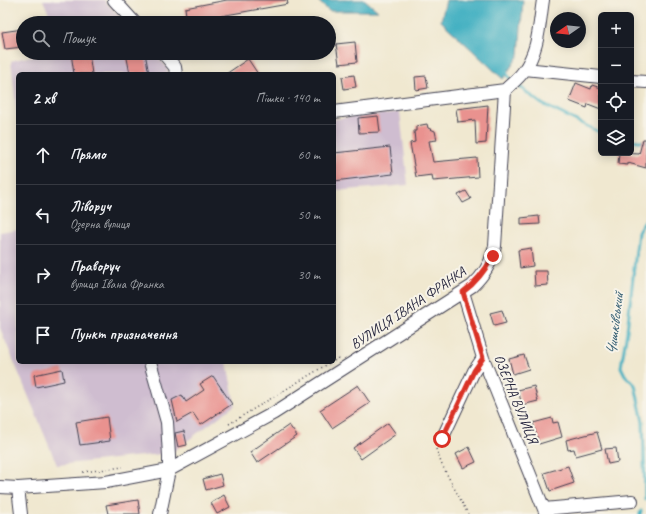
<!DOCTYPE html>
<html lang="uk">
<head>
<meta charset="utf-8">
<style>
	:root { --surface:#171b24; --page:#242831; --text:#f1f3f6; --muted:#9ea1a6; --line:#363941 }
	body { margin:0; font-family:Caveat,sans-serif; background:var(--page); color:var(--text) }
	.controls { position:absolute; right:12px; top:12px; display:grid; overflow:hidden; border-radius:6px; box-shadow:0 2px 10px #0003 }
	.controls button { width:36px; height:36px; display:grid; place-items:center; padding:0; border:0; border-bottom:1px solid var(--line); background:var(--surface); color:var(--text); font:20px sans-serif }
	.compass { position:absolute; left:550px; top:12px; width:36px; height:36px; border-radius:50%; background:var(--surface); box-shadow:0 2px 10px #0003; rotate:256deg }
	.stop { position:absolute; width:12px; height:12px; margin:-9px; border:3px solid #d93025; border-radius:50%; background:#fff }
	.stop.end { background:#d93025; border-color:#fff; box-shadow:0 1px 4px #0008 }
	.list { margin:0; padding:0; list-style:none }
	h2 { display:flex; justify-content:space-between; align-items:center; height:52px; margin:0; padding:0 16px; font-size:17px }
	h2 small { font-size:13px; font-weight:400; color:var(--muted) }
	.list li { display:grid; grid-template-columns:26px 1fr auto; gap:12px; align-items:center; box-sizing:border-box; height:60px; padding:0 16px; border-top:1px solid var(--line) }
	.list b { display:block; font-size:15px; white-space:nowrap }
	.list p { margin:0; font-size:13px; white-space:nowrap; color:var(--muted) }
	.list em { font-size:13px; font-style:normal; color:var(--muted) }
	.icon { flex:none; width:22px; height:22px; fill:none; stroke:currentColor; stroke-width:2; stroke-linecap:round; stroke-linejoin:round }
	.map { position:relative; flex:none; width:646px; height:514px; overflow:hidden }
	.search { position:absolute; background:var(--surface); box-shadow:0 2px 10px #0003; left:16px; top:16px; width:320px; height:44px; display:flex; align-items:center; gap:10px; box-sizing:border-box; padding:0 14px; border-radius:22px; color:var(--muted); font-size:15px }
	.panel { position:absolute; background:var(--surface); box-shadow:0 2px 10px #0003; left:16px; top:72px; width:320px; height:292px; border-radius:6px }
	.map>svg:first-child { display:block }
	.industrial { fill:#cfbdd0 }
	.water { fill:#45b1c2; stroke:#346a7e }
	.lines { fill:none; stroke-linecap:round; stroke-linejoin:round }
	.stream { stroke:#45b1c2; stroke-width:3 }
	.building { fill:#e9928f }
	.minor-casing { stroke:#414051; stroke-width:14 }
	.path { stroke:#414051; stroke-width:1.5; stroke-dasharray:1 3; stroke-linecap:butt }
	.minor { stroke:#fff; stroke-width:12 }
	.route { stroke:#d93025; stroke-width:5 }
	.labels { text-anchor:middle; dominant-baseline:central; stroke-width:4; stroke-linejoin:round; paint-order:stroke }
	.street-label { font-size:14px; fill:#22223b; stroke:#f7f3e8 }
	.water-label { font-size:15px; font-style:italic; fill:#305b71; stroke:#f7f3e8 }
</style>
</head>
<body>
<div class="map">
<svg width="646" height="514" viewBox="0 0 646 514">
	<rect width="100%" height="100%" fill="#f7f3e8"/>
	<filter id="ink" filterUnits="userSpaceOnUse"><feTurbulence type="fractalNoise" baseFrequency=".025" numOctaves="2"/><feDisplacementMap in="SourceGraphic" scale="8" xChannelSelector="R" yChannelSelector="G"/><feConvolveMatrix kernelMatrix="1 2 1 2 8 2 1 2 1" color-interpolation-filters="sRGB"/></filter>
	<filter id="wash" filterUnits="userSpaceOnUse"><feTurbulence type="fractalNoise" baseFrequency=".012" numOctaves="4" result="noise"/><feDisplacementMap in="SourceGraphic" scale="16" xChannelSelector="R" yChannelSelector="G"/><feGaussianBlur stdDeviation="0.9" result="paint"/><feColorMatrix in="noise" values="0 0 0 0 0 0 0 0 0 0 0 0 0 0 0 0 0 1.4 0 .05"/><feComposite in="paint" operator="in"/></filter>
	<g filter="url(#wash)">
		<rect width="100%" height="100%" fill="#f0e8d0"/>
		<!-- industrial -->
		<path class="industrial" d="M43,0H104L125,23H53Z
			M43,53H153L167,67L168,74H18V125L11,61Z
			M400,112L408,185L334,191V119Z
			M18,229V362H227L235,405L171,453L57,465L0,328V232Z"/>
		<!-- water -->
		<path class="water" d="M317,0H365L378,11H329Z
			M446,0H523L519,55L503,79L441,21Z"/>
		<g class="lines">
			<!-- stream -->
			<path class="stream" d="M505,70L508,76L512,80
				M516,84L542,104L601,133
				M631,140L646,142
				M645,499L643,422L635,385L625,375L621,367L627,331L638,232L646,220
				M640,514L641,511"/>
		</g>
		<g id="blocks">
			<!-- building -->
			<path class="building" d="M227,0H287L288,4L187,22L185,8Z
				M23,29V47L5,49L2,32Z
				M355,42L357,62L339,64L336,44Z
				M71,53H89L92,74H74Z
				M126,53H145L149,74H130Z
				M248,59L258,74H226Z
				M354,75L356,87L344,89L342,77Z
				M426,76L428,88L416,90L415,77Z
				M576,83L591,89L592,85L601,88V109L588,104L587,108L569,101Z
				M488,105L486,143L476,144L475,120L458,122L456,109Z
				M378,116L380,132L359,133L358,118Z
				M427,124L428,128L435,131L437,140L429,141L433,162L477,158L478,177L433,181L432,175L416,177L410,143L415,142L414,131H416V126Z
				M643,139H646V168L628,163V165L618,164L619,153L639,154Z
				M390,147L393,174L334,181V153Z
				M466,191L471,199L463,203L458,195Z
				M539,216L540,224L521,225V218Z
				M531,248L533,266L520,268L518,250Z
				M534,271H547L548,285L535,286Z
				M502,310L506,323L494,326L490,313Z
				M524,355L529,369L513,374L509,359Z
				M62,369L64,381L36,387L34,375Z
				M213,376L232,404L201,425L193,413L177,422L172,400L182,395L186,402L204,390L200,384Z
				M358,385L370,403L332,428L320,410Z
				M534,386L538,401L522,405L518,390Z
				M107,417L110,441L80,445L76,422Z
				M552,418L553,423L558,422L562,437L539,444L533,423Z
				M388,423L396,434L361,459L353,448Z
				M289,425L297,436L257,463L250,452Z
				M184,431L187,445L178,447L175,433Z
				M597,432L602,449L576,456L574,449L568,450L566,440Z
				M469,447L476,462L463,468L456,454Z
				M616,448L618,462L608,464L605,449Z
				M568,466L574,483L550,491L544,473Z
				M220,474L223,485L206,490L203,479Z
				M224,495L230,507L217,514L211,503Z
				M138,500L140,514H108L106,505Z"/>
		</g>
	</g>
	<g filter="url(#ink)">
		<use href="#blocks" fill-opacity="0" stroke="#414051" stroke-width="1"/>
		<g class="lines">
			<!-- minor casing -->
			<g class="minor-casing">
				<path id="minor" d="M114,0L135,23
					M163,53L175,67L176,74
					M525,69L601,77
					M631,81L646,82
					M334,112L505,90C511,84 518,79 523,72C539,50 539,26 543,0
					M463,292L483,358L546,514
					M150,362L167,422L169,456V470L160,514
					M442,439L474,371L483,358
					M0,487L18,488L106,482L169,470L274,413L472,286C484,275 492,262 495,246L505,90
					M18,488L21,514
					M544,509L632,501"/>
			</g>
			<!-- path -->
			<path class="path" d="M334,361L338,358
				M229,424L331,362
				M436,449L442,465L468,514
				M83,472L123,467"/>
			<!-- minor -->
			<use href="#minor" class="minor"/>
		</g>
	</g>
	<g class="lines" filter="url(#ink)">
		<!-- route -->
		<path class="route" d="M442,439L474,371L483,358L463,292C477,282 485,271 493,256"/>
	</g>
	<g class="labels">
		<!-- street labels -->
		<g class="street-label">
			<text transform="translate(408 308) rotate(-34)">ВУЛИЦЯ ІВАНА ФРАНКА</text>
			<text transform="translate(516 399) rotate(68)">ОЗЕРНА ВУЛИЦЯ</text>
		</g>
		<!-- water labels -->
		<g class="water-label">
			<text transform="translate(615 324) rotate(-83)">Чишківський</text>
		</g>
	</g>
</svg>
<div class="controls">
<button>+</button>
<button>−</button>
<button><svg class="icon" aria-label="locate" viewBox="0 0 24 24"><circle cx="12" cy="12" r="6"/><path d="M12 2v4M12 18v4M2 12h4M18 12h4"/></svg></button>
<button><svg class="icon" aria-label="layers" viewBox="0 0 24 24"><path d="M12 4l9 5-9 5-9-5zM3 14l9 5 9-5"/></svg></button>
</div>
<svg class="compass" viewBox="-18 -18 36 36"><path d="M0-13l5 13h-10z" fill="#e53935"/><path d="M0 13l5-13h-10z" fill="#9ea1a6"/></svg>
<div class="stop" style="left:442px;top:439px"></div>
<div class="stop end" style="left:493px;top:256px"></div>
<div class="search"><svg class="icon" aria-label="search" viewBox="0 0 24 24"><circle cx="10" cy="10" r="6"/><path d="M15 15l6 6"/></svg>Пошук</div>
<section class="panel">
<h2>2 хв<small>Пішки · 140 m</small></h2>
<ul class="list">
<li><svg class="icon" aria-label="ahead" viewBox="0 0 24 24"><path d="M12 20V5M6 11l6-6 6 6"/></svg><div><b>Прямо</b></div><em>60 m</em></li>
<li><svg class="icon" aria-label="left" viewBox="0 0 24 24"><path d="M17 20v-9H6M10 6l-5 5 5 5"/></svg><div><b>Ліворуч</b><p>Озерна вулиця</p></div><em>50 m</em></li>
<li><svg class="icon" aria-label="right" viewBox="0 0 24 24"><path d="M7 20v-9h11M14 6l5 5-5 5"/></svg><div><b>Праворуч</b><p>вулиця Івана Франка</p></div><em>30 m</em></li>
<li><svg class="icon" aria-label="arrive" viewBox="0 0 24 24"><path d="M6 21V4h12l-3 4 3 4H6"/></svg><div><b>Пункт призначення</b></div></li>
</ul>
</section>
</div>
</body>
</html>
